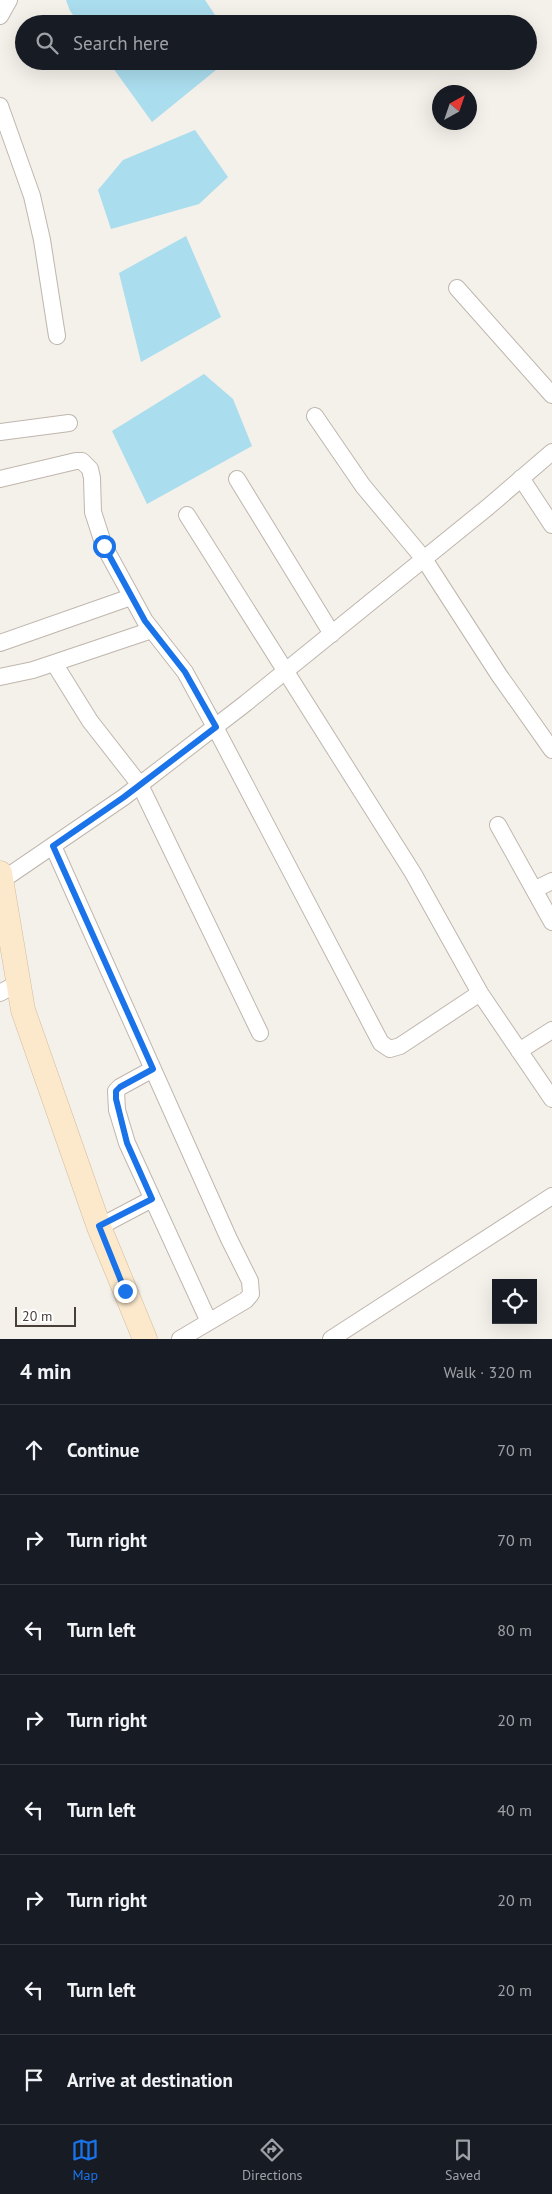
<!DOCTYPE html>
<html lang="en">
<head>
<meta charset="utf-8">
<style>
	:root { --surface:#171b24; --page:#20242c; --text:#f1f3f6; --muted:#9ea1a6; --line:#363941; --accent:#1a73e8 }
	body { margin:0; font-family:"PT Sans",sans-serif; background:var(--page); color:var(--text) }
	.controls { position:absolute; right:15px; bottom:15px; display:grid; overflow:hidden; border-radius:0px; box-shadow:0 5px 20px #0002 }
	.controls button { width:45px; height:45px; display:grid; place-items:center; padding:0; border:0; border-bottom:1px solid var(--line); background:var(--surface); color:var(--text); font:25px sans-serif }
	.compass { position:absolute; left:432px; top:85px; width:45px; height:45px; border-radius:50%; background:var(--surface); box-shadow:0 5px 20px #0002; rotate:40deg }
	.scale { position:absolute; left:15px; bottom:12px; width:61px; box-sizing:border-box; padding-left:5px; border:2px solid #483f38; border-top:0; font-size:14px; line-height:18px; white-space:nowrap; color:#483f38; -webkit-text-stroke:4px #fff; paint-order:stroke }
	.stop { position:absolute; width:15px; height:15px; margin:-11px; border:4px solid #1a73e8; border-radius:50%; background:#fff }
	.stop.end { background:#1a73e8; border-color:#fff; box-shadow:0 1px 5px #0008 }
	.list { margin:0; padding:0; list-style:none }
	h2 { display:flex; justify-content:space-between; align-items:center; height:65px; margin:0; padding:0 20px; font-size:21px }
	h2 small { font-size:16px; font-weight:400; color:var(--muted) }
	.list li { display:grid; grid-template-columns:32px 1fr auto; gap:15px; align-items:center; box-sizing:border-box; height:90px; padding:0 20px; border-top:1px solid var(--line) }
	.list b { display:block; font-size:19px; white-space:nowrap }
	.list em { font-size:16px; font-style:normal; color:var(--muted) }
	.icon { flex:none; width:28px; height:28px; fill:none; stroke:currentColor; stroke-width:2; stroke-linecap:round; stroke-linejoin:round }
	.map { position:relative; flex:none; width:552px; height:1339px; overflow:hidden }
	.search { position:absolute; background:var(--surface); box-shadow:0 5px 20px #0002; left:15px; right:15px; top:15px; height:55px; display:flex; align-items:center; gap:12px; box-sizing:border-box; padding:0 18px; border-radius:28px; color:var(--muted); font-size:19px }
	.sheet { height:785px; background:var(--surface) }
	nav { display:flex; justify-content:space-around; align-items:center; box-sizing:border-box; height:70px; border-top:1px solid var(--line); background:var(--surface); font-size:14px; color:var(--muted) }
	nav a { display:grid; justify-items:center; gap:2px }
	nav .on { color:var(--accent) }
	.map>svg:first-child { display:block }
	.water { fill:#ade }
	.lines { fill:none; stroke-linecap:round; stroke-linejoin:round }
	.street-casing { stroke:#bfb6ad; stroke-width:18 }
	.secondary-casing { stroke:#d2bb9c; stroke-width:25 }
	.street { stroke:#fff; stroke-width:16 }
	.secondary { stroke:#fce9cc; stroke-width:24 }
	.route { stroke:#1a73e8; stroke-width:6 }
</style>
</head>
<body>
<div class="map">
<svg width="552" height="1339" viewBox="0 0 552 1339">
	<rect width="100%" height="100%" fill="#f4f0ea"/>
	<!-- water -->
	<path class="water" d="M66,0H205L221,24H80L70,11Z
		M108,61H227L152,122Z
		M195,130L228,177L199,204L111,229L98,190L123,160Z
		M186,236L221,317L141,362L119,273Z
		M204,374L233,399L252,446L147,504L112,431Z"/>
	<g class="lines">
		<!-- street casing -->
		<g class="street-casing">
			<path id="street" d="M0,16L9,0
				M0,106L32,196L42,240L57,336
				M457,288L552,395
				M315,416L363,486L424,559L499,675L552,750
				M0,432L69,423
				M521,478L552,525
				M0,479L76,461H82L90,469L92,478L93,512L104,546L145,621L185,672L215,727L381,1043L390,1049L400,1046L480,993
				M237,479L332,634
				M187,515L413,873L480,993L552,1099
				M0,643L131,597
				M54,663L90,721L140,785L260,1033
				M0,677L33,670L152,630
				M498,825L552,922
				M53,846L229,1239L250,1281L251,1294L246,1300L180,1339
				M1,881L124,797L246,703L488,507L552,452
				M534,890L552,881
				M0,993L18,983
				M519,1051L552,1030
				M153,1069L120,1087L116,1091L117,1110L127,1143L209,1322
				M99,1227L152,1199
				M331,1339L552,1196"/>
		</g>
		<!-- secondary casing -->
		<g class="secondary-casing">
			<path id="secondary" d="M0,873L23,1010L99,1227L145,1339"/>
		</g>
		<!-- street -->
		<use href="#street" class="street"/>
		<!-- secondary -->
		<use href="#secondary" class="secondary"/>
	</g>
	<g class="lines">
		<!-- route -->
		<path class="route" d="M104,546L145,621L185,672L216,727L124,797L53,846L153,1069L120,1087L116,1091V1099L127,1143L152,1199L99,1226L125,1291"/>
	</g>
</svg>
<div class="controls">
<button><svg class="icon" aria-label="locate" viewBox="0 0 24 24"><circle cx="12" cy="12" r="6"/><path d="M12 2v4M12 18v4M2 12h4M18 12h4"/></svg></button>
</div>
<svg class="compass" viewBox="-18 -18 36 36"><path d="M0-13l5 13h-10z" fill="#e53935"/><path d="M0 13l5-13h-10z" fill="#9ea1a6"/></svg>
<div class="scale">20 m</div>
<div class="stop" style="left:104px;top:546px"></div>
<div class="stop end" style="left:125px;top:1291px"></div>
<div class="search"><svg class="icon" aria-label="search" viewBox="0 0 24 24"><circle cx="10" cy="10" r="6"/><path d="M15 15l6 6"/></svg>Search here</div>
</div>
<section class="sheet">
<h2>4 min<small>Walk · 320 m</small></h2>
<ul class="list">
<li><svg class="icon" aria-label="ahead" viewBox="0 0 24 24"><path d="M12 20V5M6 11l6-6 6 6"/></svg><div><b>Continue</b></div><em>70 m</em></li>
<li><svg class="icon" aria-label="right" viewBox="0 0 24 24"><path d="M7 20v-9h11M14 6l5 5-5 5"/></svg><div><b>Turn right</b></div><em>70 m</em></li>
<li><svg class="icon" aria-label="left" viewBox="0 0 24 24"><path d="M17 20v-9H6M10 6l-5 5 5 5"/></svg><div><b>Turn left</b></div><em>80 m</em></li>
<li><svg class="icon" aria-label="right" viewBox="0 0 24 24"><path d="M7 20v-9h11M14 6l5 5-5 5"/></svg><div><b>Turn right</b></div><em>20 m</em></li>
<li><svg class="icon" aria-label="left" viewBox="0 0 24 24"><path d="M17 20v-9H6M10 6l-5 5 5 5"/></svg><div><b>Turn left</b></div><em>40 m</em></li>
<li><svg class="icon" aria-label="right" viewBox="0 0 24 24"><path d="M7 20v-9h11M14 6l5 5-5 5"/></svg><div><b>Turn right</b></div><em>20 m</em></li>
<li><svg class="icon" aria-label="left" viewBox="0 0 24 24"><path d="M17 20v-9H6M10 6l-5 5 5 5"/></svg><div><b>Turn left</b></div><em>20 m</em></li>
<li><svg class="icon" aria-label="arrive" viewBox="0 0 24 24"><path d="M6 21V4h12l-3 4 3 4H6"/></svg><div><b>Arrive at destination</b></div></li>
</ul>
</section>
<nav>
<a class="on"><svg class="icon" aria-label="map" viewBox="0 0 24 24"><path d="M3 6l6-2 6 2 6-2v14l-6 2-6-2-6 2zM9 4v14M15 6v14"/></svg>Map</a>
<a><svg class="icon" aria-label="directions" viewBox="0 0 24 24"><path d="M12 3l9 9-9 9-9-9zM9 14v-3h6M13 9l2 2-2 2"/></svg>Directions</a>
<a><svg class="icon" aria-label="saved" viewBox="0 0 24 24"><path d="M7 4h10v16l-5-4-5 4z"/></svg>Saved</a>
</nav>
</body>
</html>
